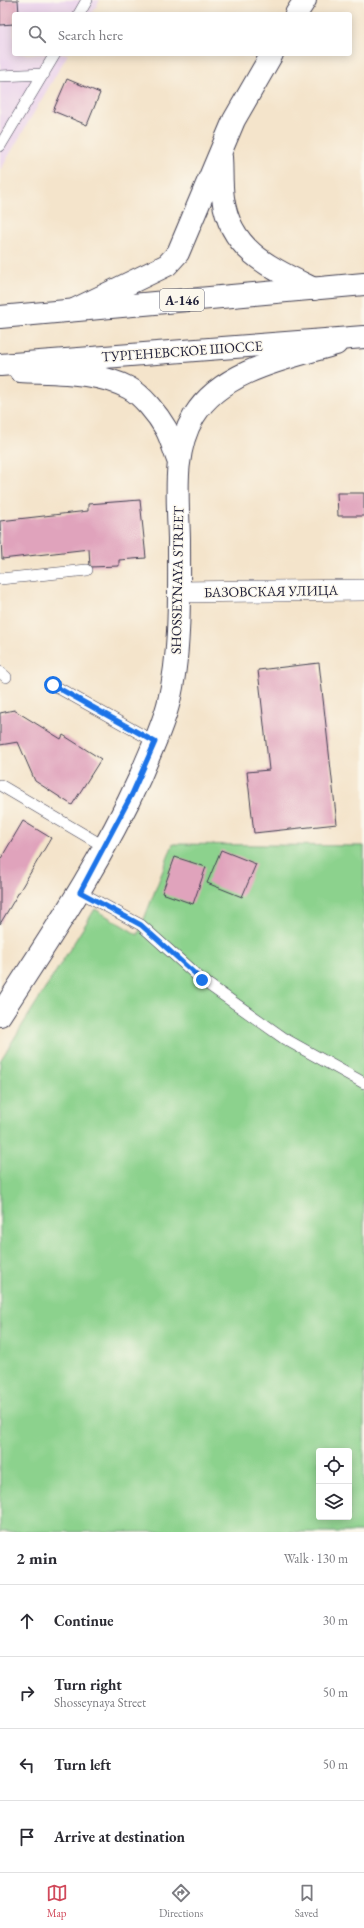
<!DOCTYPE html>
<html lang="en">
<head>
<meta charset="utf-8">
<style>
	:root { --surface:#fff; --page:#f7f7f7; --text:#2b2b33; --muted:#7c7c81; --line:#e1e1e2; --accent:#d1495b }
	body { margin:0; font-family:"EB Garamond",serif; background:var(--page); color:var(--text) }
	.controls { position:absolute; right:12px; bottom:12px; display:grid; overflow:hidden; border-radius:4px; box-shadow:0 2px 10px #0003 }
	.controls button { width:36px; height:36px; display:grid; place-items:center; padding:0; border:0; border-bottom:1px solid var(--line); background:var(--surface); color:var(--text); font:20px sans-serif }
	.stop { position:absolute; width:12px; height:12px; margin:-9px; border:3px solid #1a73e8; border-radius:50%; background:#fff }
	.stop.end { background:#1a73e8; border-color:#fff; box-shadow:0 1px 4px #0008 }
	.list { margin:0; padding:0; list-style:none }
	h2 { display:flex; justify-content:space-between; align-items:center; height:52px; margin:0; padding:0 16px; font-size:17px }
	h2 small { font-size:13px; font-weight:400; color:var(--muted) }
	.list li { display:grid; grid-template-columns:26px 1fr auto; gap:12px; align-items:center; box-sizing:border-box; height:72px; padding:0 16px; border-top:1px solid var(--line) }
	.list b { display:block; font-size:15px; white-space:nowrap }
	.list p { margin:0; font-size:13px; white-space:nowrap; color:var(--muted) }
	.list em { font-size:13px; font-style:normal; color:var(--muted) }
	.icon { flex:none; width:22px; height:22px; fill:none; stroke:currentColor; stroke-width:2; stroke-linecap:round; stroke-linejoin:round }
	.map { position:relative; flex:none; width:364px; height:1532px; overflow:hidden }
	.search { position:absolute; background:var(--surface); box-shadow:0 2px 10px #0003; left:12px; right:12px; top:12px; height:44px; display:flex; align-items:center; gap:10px; box-sizing:border-box; padding:0 14px; border-radius:4px; color:var(--muted); font-size:15px }
	.sheet { height:340px; background:var(--surface) }
	nav { display:flex; justify-content:space-around; align-items:center; box-sizing:border-box; height:56px; border-top:1px solid var(--line); background:var(--surface); font-size:11px; color:var(--muted) }
	nav a { display:grid; justify-items:center; gap:2px }
	nav .on { color:var(--accent) }
	.map>svg:first-child { display:block }
	.built { fill:#ead1ec }
	.green { fill:#8cd28d; stroke:#577a64; fill-rule:evenodd }
	.building { fill:#e0a3bc }
	.lines { fill:none; stroke-linecap:round; stroke-linejoin:round }
	.lane-casing { stroke:#423f51; stroke-width:12 }
	.street-casing { stroke:#423f51; stroke-width:22 }
	.secondary-casing { stroke:#423f51; stroke-width:24 }
	.highway-casing { stroke:#423f51; stroke-width:24 }
	.lane { stroke:#fff; stroke-width:11 }
	.street { stroke:#fff; stroke-width:21 }
	.secondary { stroke:#fff; stroke-width:22 }
	.highway { stroke:#fff; stroke-width:22 }
	.route { stroke:#1a73e8; stroke-width:5 }
	.labels { text-anchor:middle; dominant-baseline:central; stroke-width:3; stroke-linejoin:round; paint-order:stroke }
	.shield { fill:#fbf7ec; stroke:#636270; stroke-width:1 }
	.shield-label { font-size:13px; font-weight:bold; fill:#22223b }
	.street-label { font-size:14px; fill:#22223b; stroke:#fbf7ec }
</style>
</head>
<body>
<div class="map">
<svg width="364" height="1532" viewBox="0 0 364 1532">
	<rect width="100%" height="100%" fill="#fbf7ec"/>
	<filter id="ink" filterUnits="userSpaceOnUse"><feTurbulence type="fractalNoise" baseFrequency=".025" numOctaves="2"/><feDisplacementMap in="SourceGraphic" scale="8" xChannelSelector="R" yChannelSelector="G"/><feConvolveMatrix kernelMatrix="1 2 1 2 8 2 1 2 1" color-interpolation-filters="sRGB"/></filter>
	<filter id="wash" filterUnits="userSpaceOnUse"><feTurbulence type="fractalNoise" baseFrequency=".012" numOctaves="4" result="noise"/><feDisplacementMap in="SourceGraphic" scale="16" xChannelSelector="R" yChannelSelector="G"/><feGaussianBlur stdDeviation="0.9" result="paint"/><feColorMatrix in="noise" values="0 0 0 0 0 0 0 0 0 0 0 0 0 0 0 0 0 1.4 0 .05"/><feComposite in="paint" operator="in"/></filter>
	<g filter="url(#wash)">
		<rect width="100%" height="100%" fill="#f4e4cb"/>
		<!-- built -->
		<path class="built" d="M0,0H100L92,14H14V54H68L0,171Z"/>
		<!-- green -->
		<path class="green" d="M173,844L364,846V1532H0V1061L95,909L138,935ZM319,1451H349V1517H319Z"/>
		<g id="blocks">
			<!-- building -->
			<path class="building" d="M0,0H18L19,14H14V24L0,25Z
				M67,79L100,93L87,125L53,111Z
				M337,493H364V516H338Z
				M140,500L146,558L119,560V566L90,567L89,549L2,559L0,521L88,511V504Z
				M319,663L337,824L254,833L247,772L269,770L258,670Z
				M14,710L61,739L63,735L101,759L72,805L35,781L18,742L0,745V713Z
				M23,821L51,838L0,924V860Z
				M221,850L256,864L242,897L207,883Z
				M175,857L206,867L193,904L162,893Z"/>
		</g>
	</g>
	<g filter="url(#ink)">
		<use href="#blocks" fill-opacity="0" stroke="#423f51" stroke-width="1"/>
		<g class="lines">
			<!-- lane casing -->
			<g class="lane-casing">
				<path id="lane" d="M79,14L87,0
					M0,76L44,74
					M0,146L55,54
					M0,579L87,570
					M0,672L6,677
					M53,685L155,742
					M0,785L105,847
					M80,892L141,925L202,980L285,1039L364,1083"/>
			</g>
			<!-- street casing -->
			<g class="street-casing">
				<path id="street" d="M179,592L364,590"/>
			</g>
			<!-- secondary casing -->
			<g class="secondary-casing">
				<path id="secondary" d="M296,14L305,0
					M221,157C222,171 221,184 223,198C230,251 271,268 314,289
					M76,309L167,265L178,253L234,120L272,54
					M20,371C55,373 97,371 129,388C142,395 158,415 166,429C171,438 174,450 178,460
					M0,1015C51,936 101,863 140,777C150,752 163,727 169,701C181,652 179,589 179,539C178,498 172,452 194,416C222,370 288,358 336,344"/>
			</g>
			<!-- highway casing -->
			<g class="highway-casing">
				<path id="highway" d="M0,317L364,284
					M0,365L364,337"/>
			</g>
			<!-- lane -->
			<use href="#lane" class="lane"/>
			<!-- street -->
			<use href="#street" class="street"/>
			<!-- secondary -->
			<use href="#secondary" class="secondary"/>
			<!-- highway -->
			<use href="#highway" class="highway"/>
		</g>
	</g>
	<g class="lines" filter="url(#ink)">
		<!-- route -->
		<path class="route" d="M53,685L155,742L132,794L80,892L141,925L202,980"/>
	</g>
	<g class="labels">
		<!-- shield labels -->
		<rect class="shield" x="160" y="289" width="44" height="22" rx="3"/>
		<g class="shield-label">
			<text x="182" y="300">А-146</text>
		</g>
		<!-- street labels -->
		<g class="street-label">
			<text transform="translate(182 351) rotate(-4)">ТУРГЕНЕВСКОЕ ШОССЕ</text>
			<text transform="translate(177 580) rotate(-89)">SHOSSEYNAYA STREET</text>
			<text transform="translate(271 591) rotate(-1)">БАЗОВСКАЯ УЛИЦА</text>
		</g>
	</g>
</svg>
<div class="controls">
<button><svg class="icon" aria-label="locate" viewBox="0 0 24 24"><circle cx="12" cy="12" r="6"/><path d="M12 2v4M12 18v4M2 12h4M18 12h4"/></svg></button>
<button><svg class="icon" aria-label="layers" viewBox="0 0 24 24"><path d="M12 4l9 5-9 5-9-5zM3 14l9 5 9-5"/></svg></button>
</div>
<div class="stop" style="left:53px;top:685px"></div>
<div class="stop end" style="left:202px;top:980px"></div>
<div class="search"><svg class="icon" aria-label="search" viewBox="0 0 24 24"><circle cx="10" cy="10" r="6"/><path d="M15 15l6 6"/></svg>Search here</div>
</div>
<section class="sheet">
<h2>2 min<small>Walk · 130 m</small></h2>
<ul class="list">
<li><svg class="icon" aria-label="ahead" viewBox="0 0 24 24"><path d="M12 20V5M6 11l6-6 6 6"/></svg><div><b>Continue</b></div><em>30 m</em></li>
<li><svg class="icon" aria-label="right" viewBox="0 0 24 24"><path d="M7 20v-9h11M14 6l5 5-5 5"/></svg><div><b>Turn right</b><p>Shosseynaya Street</p></div><em>50 m</em></li>
<li><svg class="icon" aria-label="left" viewBox="0 0 24 24"><path d="M17 20v-9H6M10 6l-5 5 5 5"/></svg><div><b>Turn left</b></div><em>50 m</em></li>
<li><svg class="icon" aria-label="arrive" viewBox="0 0 24 24"><path d="M6 21V4h12l-3 4 3 4H6"/></svg><div><b>Arrive at destination</b></div></li>
</ul>
</section>
<nav>
<a class="on"><svg class="icon" aria-label="map" viewBox="0 0 24 24"><path d="M3 6l6-2 6 2 6-2v14l-6 2-6-2-6 2zM9 4v14M15 6v14"/></svg>Map</a>
<a><svg class="icon" aria-label="directions" viewBox="0 0 24 24"><path d="M12 3l9 9-9 9-9-9zM9 14v-3h6M13 9l2 2-2 2"/></svg>Directions</a>
<a><svg class="icon" aria-label="saved" viewBox="0 0 24 24"><path d="M7 4h10v16l-5-4-5 4z"/></svg>Saved</a>
</nav>
</body>
</html>
